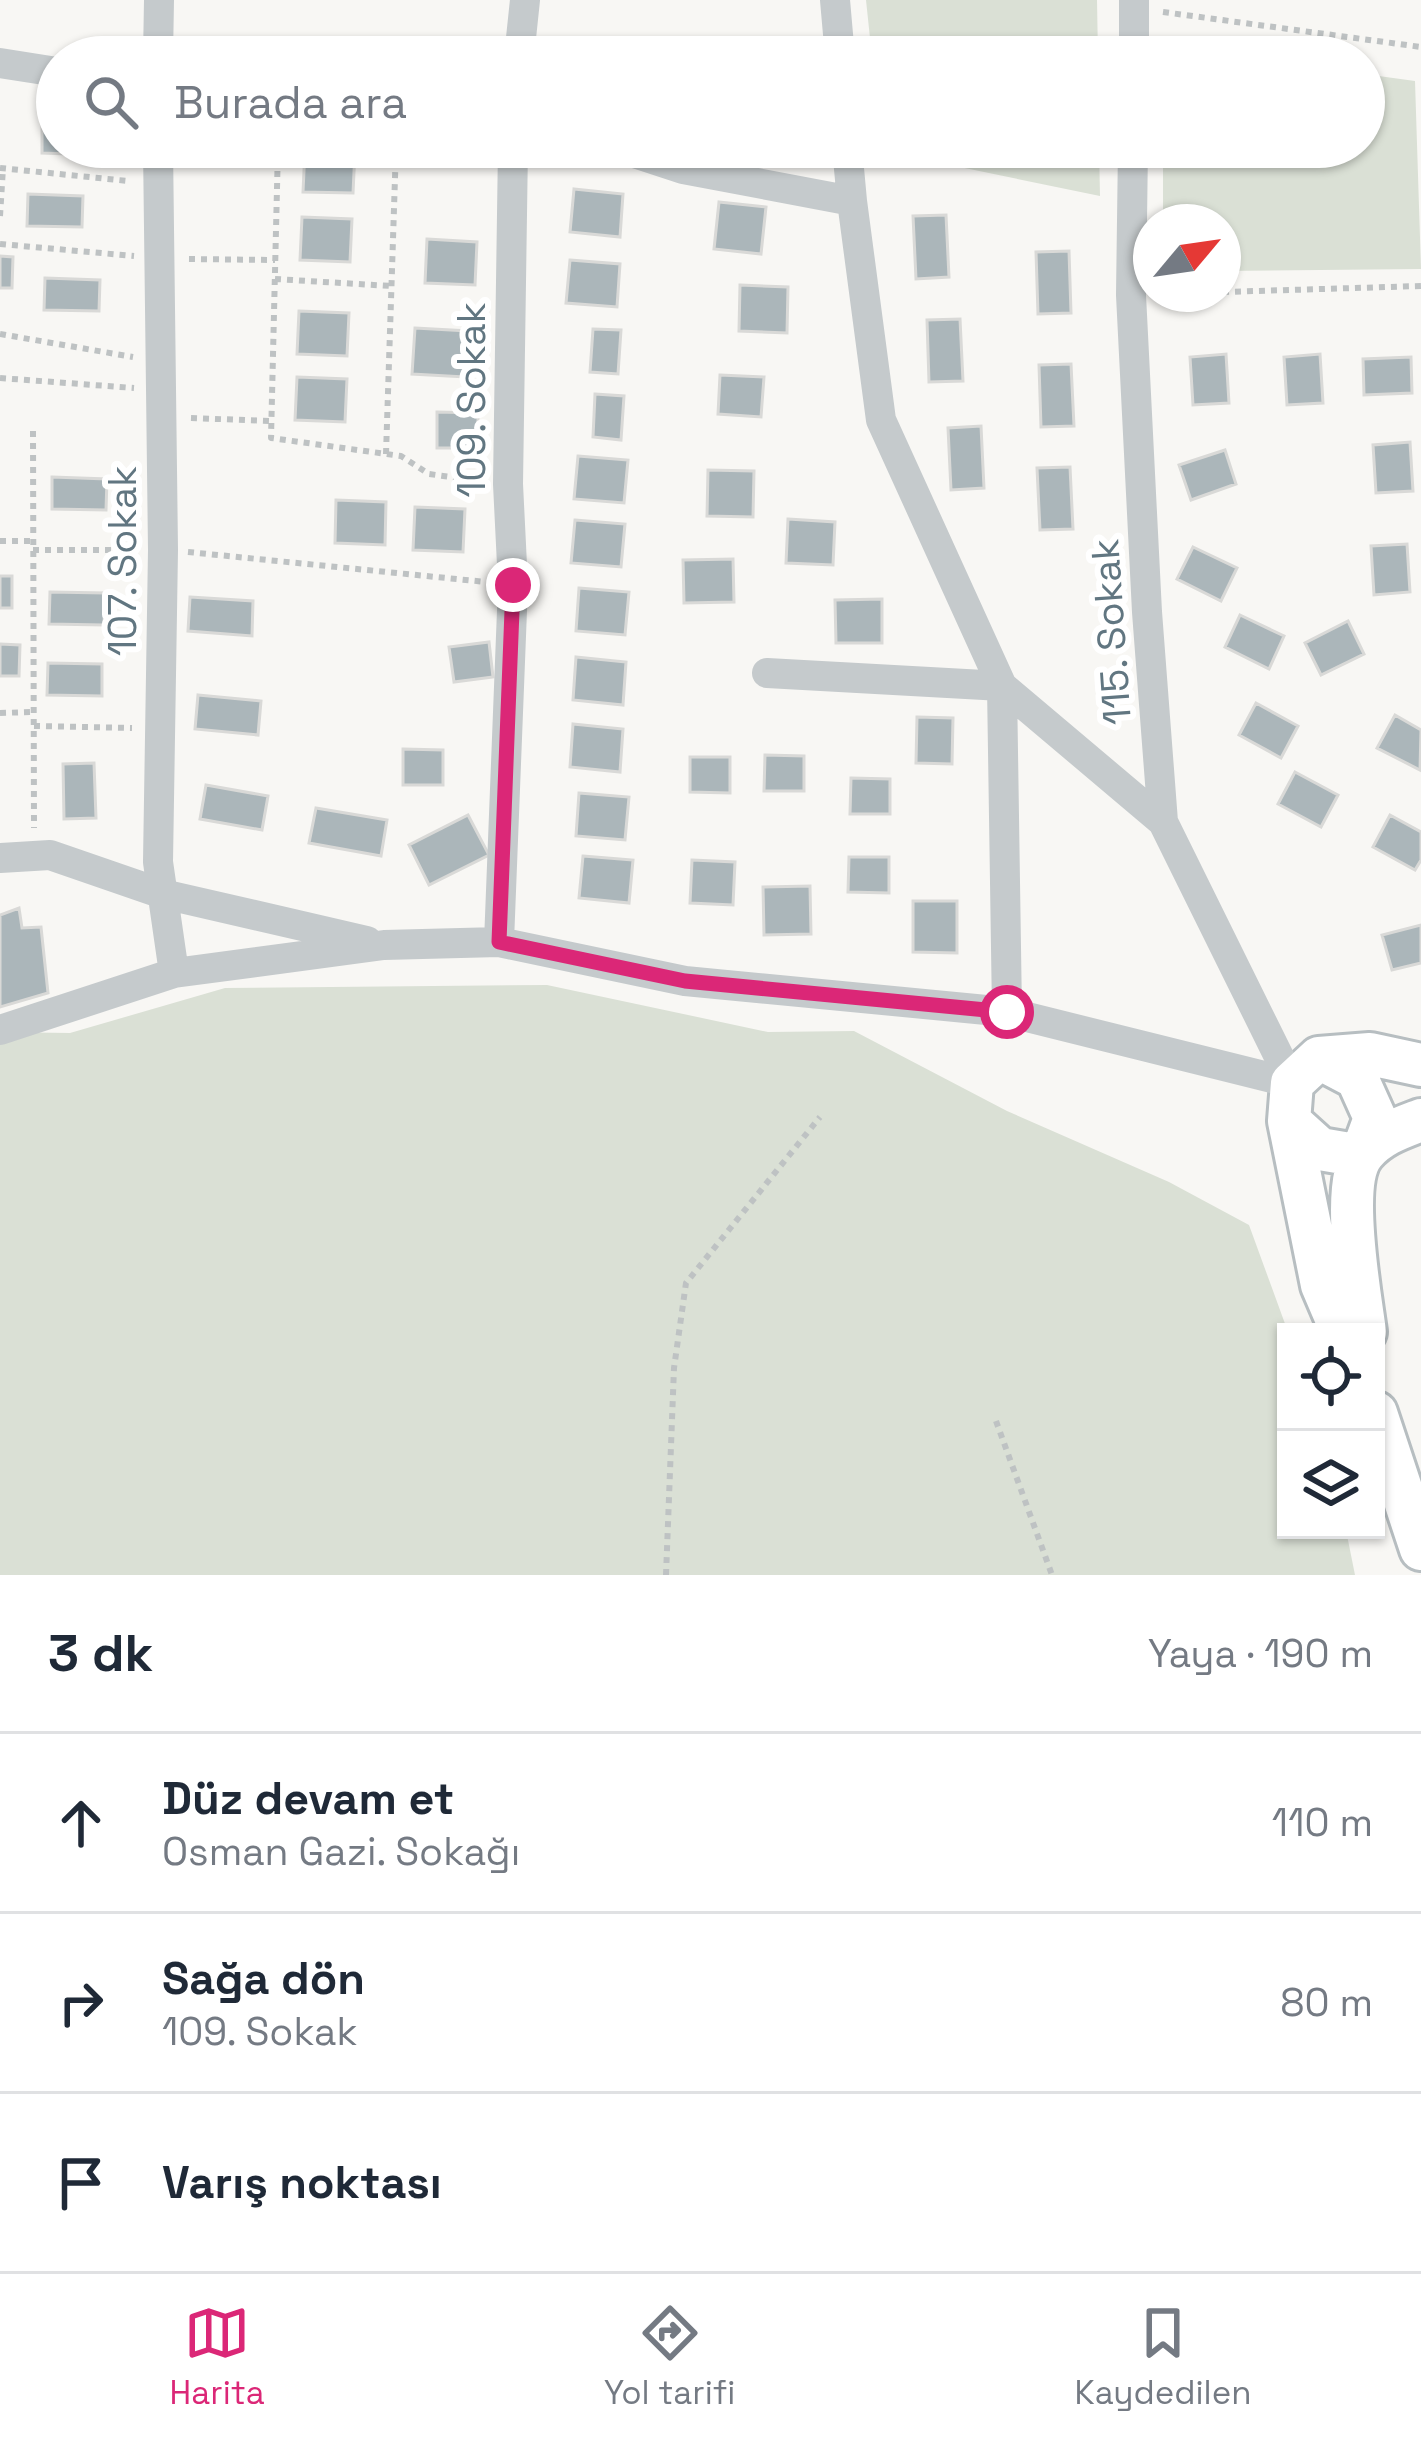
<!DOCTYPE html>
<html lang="tr">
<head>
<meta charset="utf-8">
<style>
	:root { --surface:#fff; --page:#f2f2f3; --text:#1f2937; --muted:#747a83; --line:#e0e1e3; --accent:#db2777 }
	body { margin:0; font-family:"Space Grotesk",sans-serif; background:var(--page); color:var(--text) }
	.controls { position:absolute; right:36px; bottom:36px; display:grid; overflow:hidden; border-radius:0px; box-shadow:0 3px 9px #0004 }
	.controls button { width:108px; height:108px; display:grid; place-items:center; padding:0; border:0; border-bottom:3px solid var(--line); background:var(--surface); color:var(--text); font:60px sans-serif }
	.compass { position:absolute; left:1133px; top:204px; width:108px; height:108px; border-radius:50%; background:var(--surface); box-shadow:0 3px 9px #0004; rotate:61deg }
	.stop { position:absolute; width:36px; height:36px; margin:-27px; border:9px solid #db2777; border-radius:50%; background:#fff }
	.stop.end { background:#db2777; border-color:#fff; box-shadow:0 3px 12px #0008 }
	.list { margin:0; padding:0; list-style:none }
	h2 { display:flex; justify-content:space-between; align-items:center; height:156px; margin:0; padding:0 48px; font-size:51px }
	h2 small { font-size:39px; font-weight:400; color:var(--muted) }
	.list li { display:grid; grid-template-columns:78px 1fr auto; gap:36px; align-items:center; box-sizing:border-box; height:180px; padding:0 48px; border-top:3px solid var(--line) }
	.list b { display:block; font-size:45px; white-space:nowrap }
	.list p { margin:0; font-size:39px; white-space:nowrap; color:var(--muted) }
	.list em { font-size:39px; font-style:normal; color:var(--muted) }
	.icon { flex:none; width:66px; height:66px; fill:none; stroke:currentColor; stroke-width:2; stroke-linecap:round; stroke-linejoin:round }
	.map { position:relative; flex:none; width:1421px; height:1575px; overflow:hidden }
	.search { position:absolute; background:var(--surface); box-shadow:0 3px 9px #0004; left:36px; right:36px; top:36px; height:132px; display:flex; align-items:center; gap:30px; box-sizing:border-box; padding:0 42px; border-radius:66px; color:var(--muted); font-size:45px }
	.sheet { height:696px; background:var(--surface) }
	nav { display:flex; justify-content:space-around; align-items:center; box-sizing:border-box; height:168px; border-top:3px solid var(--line); background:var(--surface); font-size:33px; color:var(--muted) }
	nav a { display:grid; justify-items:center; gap:6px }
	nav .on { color:var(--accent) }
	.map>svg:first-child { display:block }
	.green { fill:#dae0d5 }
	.building { fill:#abb6ba; stroke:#d9d9d7; stroke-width:3 }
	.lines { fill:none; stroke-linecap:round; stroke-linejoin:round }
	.secondary-casing { stroke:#b7bec1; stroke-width:48 }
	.path { stroke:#bec2c3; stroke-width:6; stroke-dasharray:6 6; stroke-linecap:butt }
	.street { stroke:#c5cacc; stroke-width:30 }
	.secondary { stroke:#fff; stroke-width:42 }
	.route { stroke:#db2777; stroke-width:15 }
	.labels { text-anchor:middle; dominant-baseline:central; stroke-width:12; stroke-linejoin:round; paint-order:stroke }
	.street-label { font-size:39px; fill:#617681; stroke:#fff }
</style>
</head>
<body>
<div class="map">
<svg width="1421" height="1575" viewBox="0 0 1421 1575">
	<rect width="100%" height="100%" fill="#f8f7f4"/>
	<!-- green -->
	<path class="green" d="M866,0H1097L1098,57H872Z
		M1364,74L1415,81L1421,269L1223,271V222H1163V147H1364Z
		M881,147H1099L1100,196L882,151Z
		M547,985L768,1032L854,1031L1007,1111L1169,1182L1249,1225L1288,1332L1286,1530H1346L1355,1575H0V1032L70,1033L225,988Z"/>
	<!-- building -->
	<path class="building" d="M42,122H57V147H97L96,155L42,153Z
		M305,149L355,151L353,193L303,192Z
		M574,189L623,194L620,237L570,232Z
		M28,194L83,196L82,227L27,226Z
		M719,202L766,207L761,254L714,249Z
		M946,215L949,277L916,279L913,216Z
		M302,217L352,219L350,262L300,260Z
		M427,239L477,242L475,285L425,283Z
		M1069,251L1071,313L1038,314L1036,252Z
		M0,256L13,257L12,288H0Z
		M570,260L620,264L617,307L566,303Z
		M45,278L100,280L99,311L44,310Z
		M740,285L788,287L787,333L739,331Z
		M299,311L349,313L347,356L297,354Z
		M960,319L963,381L929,382L927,320Z
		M415,328L468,331L465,377L412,374Z
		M593,329L621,330L618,374L590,372Z
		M1226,354L1229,403L1193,405L1190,357Z
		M1320,354L1323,403L1287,405L1284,357Z
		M1411,357L1412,393L1364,395L1363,359Z
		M1071,364L1074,426L1041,427L1039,365Z
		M720,375L764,377L761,417L718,414Z
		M297,377L347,379L345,422L295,420Z
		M595,394L624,396L621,440L593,437Z
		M437,412L478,413V448H437Z
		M981,426L984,488L951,490L948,428Z
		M1410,442L1413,491L1376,493L1373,445Z
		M1225,450L1236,484L1191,500L1179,465Z
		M578,456L628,460L624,503L574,499Z
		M1070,467L1073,529L1040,530L1037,468Z
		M708,470L754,471L753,517L707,516Z
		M52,477L107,479L106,510L52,509Z
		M336,500L386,502L385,545L335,543Z
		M415,507L465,509L463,552L413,550Z
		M788,519L835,522L833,565L786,563Z
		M575,520L625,524L621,567L571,563Z
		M1407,544L1410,592L1374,595L1371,546Z
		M1193,547L1237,568L1221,601L1177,579Z
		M733,559L734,602L684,603L683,560Z
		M0,576H12V608H0Z
		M579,588L629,592L625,635L576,631Z
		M50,592L105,593L104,625L49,624Z
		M190,597L253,601L252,636L188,631Z
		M882,599V643H836L835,600Z
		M1240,615L1284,636L1269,669L1225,647Z
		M1348,621L1364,654L1321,675L1305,643Z
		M489,642L493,677L454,682L449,647Z
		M0,644L20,645L19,676H0Z
		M576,657L626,662L623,705L573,700Z
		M48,663L102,664V696L47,695Z
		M198,695L261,701L258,735L195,729Z
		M1256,703L1298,726L1281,758L1239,735Z
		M1395,715L1421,730L1420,770L1377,748Z
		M917,717L953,718L952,764L916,763Z
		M573,724L623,729L620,772L570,767Z
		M403,749L443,750V785H403Z
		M765,755L804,756V791H764Z
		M690,757H730V793L690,792Z
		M94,763L96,818L64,819L63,764Z
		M1295,772L1338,795L1321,827L1278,804Z
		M851,778L890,779V814H850Z
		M206,785L268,796L262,830L200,819Z
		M579,793L629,797L625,840L576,836Z
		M316,808L387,820L381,856L309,843Z
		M468,815L489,855L429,885L409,845Z
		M1390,815L1421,832V860L1415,870L1373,847Z
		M583,856L633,860L629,903L579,898Z
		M849,857H889V893L848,892Z
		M692,860L735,862L733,905L690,903Z
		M810,886L811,934L764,935L763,887Z
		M913,901H957V953L913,952Z
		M19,908L22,928L41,927L48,993L0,1007V915Z
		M1421,925V963L1392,970L1382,935Z"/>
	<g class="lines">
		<!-- secondary casing -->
		<g class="secondary-casing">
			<path id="secondary" d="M1289,1121L1320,1149L1361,1156L1375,1118L1357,1078L1319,1058
				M1342,1332L1322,1285L1289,1121L1292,1083L1319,1058L1370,1054L1421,1065
				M1365,1332C1360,1293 1339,1183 1364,1153C1379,1135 1400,1128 1421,1120
				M1376,1413L1421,1549"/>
		</g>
		<!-- path -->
		<path class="path" d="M1163,12L1421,47
			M278,147L271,438L401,456L429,474L479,481
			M0,168L128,181
			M0,216L3,168
			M0,244L134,256
			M189,259L275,260
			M275,279L391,286
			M1223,292L1421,286
			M0,334L133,357
			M0,378L134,388
			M191,418L271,421
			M33,431L34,828
			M386,454L396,147
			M0,541H32
			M33,550H133
			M188,552L486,582
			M0,713L32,712
			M34,726L132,728
			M996,1421L1052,1575
			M666,1575L674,1368L686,1283L820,1117"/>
		<!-- street -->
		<path class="street" d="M835,0L840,57
			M158,57L159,0
			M519,57L525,0
			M1134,57V0
			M0,63L57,72
			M158,147L163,550L158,862L174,973
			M616,147L683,169L852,201L881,420L1002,686L1007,1012
			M847,147L852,201
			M1133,147L1131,295L1147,612L1163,822L1292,1083
			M767,673L1002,686L1163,822
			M0,858L50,855L163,894L367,941
			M499,942L513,585L508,484L513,147
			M0,1030L174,973L384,945L499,942L685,981L1007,1012L1292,1083"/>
		<!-- secondary -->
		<use href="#secondary" class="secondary"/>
	</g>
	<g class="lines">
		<!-- route -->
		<path class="route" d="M513,585L499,942L685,981L1007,1012"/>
	</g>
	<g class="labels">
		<!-- street labels -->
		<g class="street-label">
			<text transform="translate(471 400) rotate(-90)">109. Sokak</text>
			<text transform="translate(122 561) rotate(-90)">107. Sokak</text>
			<text transform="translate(1111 632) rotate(-94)">115. Sokak</text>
		</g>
	</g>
</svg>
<div class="controls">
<button><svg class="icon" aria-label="locate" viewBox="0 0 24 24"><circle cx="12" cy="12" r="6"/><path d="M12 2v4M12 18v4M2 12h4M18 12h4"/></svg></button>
<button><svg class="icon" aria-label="layers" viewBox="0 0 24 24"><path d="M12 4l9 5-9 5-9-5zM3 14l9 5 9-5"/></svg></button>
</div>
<svg class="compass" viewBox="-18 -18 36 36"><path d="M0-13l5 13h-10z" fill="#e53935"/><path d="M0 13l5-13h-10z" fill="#747a83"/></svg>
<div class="stop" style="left:1007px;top:1012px"></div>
<div class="stop end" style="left:513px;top:585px"></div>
<div class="search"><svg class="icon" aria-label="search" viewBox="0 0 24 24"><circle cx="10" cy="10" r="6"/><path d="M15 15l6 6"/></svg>Burada ara</div>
</div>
<section class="sheet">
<h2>3 dk<small>Yaya · 190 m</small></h2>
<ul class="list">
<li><svg class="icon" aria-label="ahead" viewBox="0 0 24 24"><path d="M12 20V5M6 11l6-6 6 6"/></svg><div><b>Düz devam et</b><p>Osman Gazi. Sokağı</p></div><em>110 m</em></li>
<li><svg class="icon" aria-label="right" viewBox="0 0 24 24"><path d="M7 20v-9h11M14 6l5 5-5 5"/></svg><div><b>Sağa dön</b><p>109. Sokak</p></div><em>80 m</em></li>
<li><svg class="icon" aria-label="arrive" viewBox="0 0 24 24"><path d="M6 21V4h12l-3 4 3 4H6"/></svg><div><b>Varış noktası</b></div></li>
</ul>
</section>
<nav>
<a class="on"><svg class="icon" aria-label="map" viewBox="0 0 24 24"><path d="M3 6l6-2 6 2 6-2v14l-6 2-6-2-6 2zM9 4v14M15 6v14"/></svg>Harita</a>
<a><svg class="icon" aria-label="directions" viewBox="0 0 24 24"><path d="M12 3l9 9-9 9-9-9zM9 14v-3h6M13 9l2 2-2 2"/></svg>Yol tarifi</a>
<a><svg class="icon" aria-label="saved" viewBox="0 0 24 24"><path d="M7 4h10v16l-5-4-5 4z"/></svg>Kaydedilen</a>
</nav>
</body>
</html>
